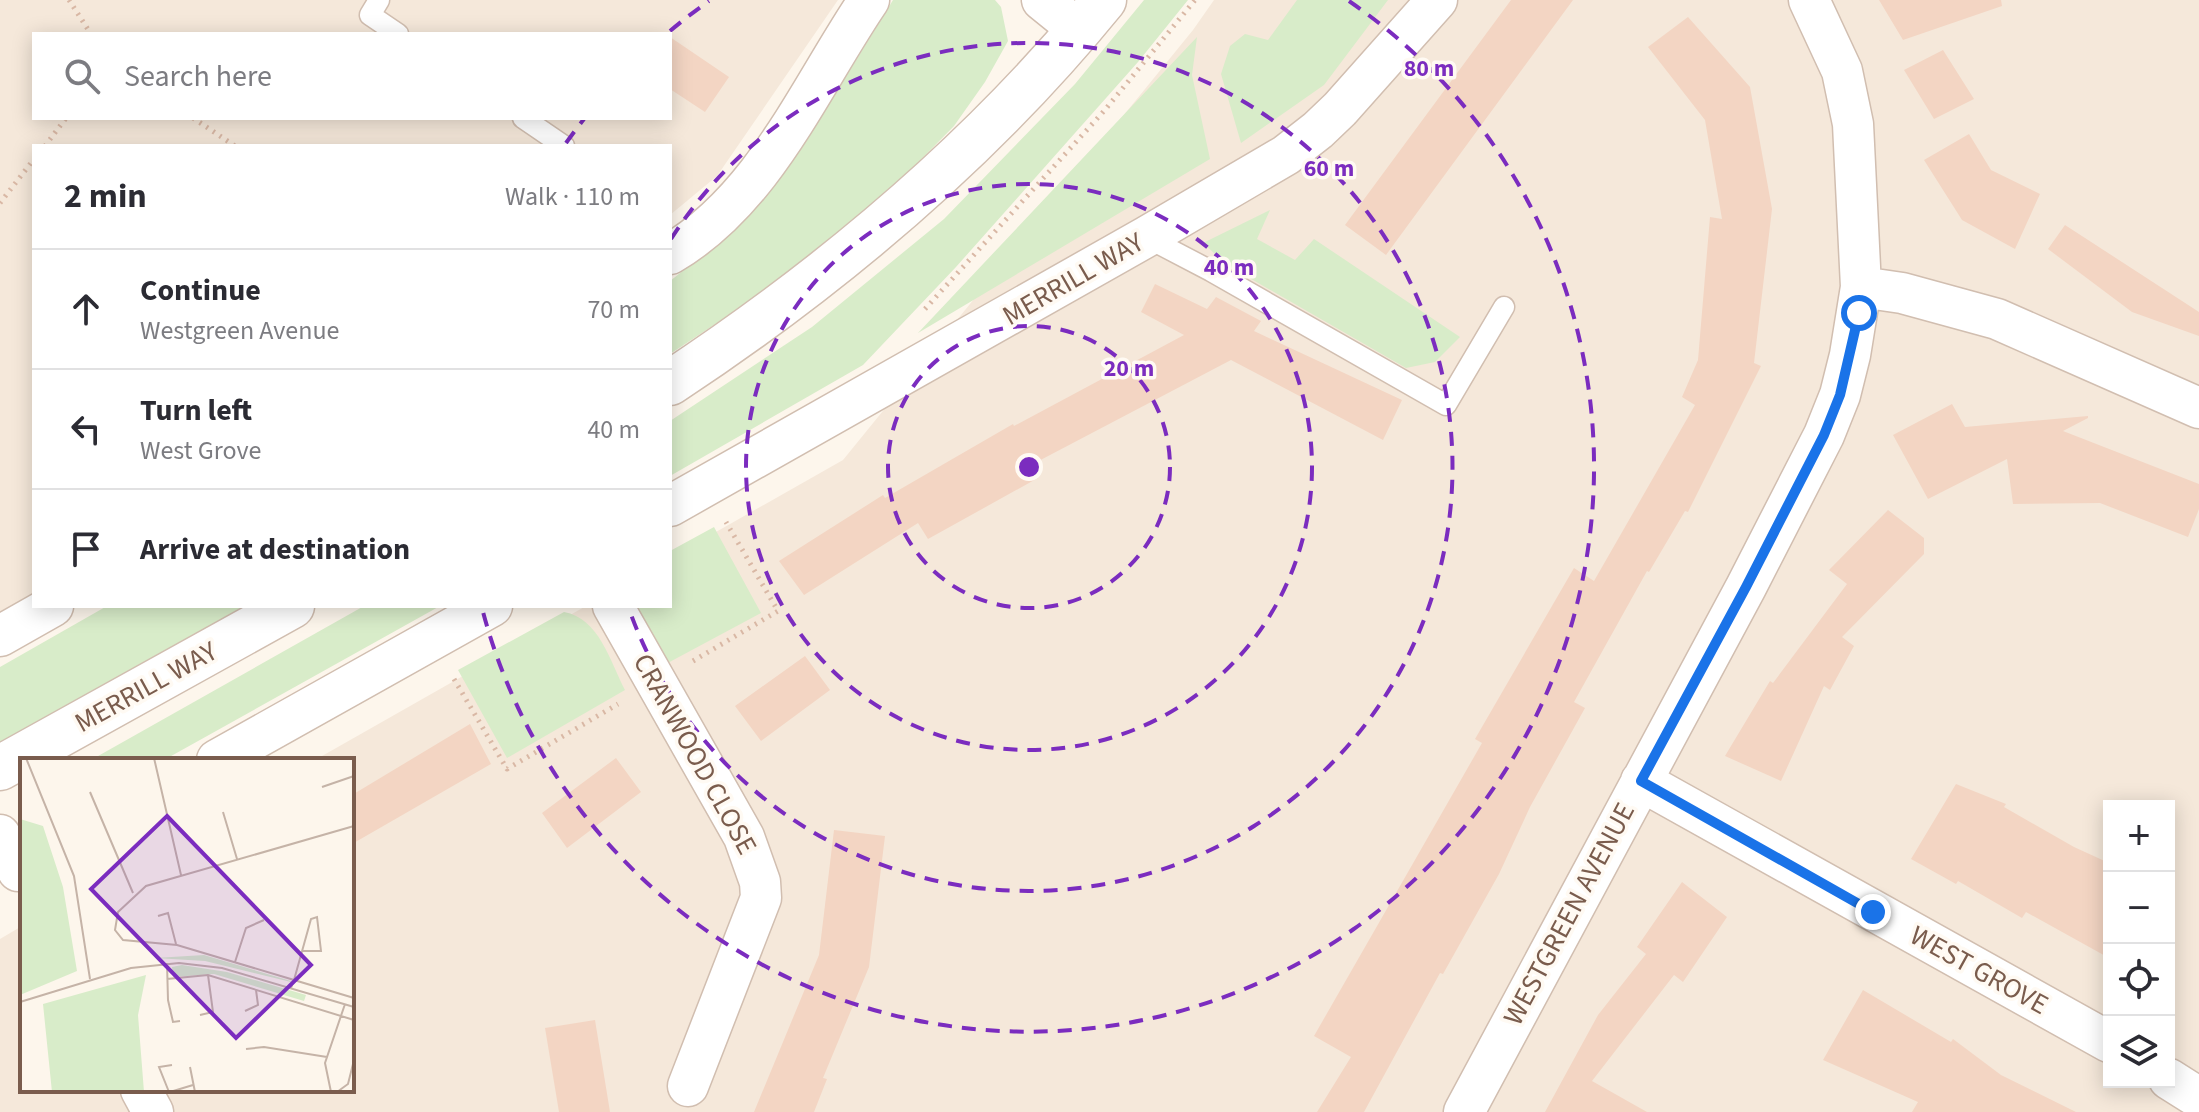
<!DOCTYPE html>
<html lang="en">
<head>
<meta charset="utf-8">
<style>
	:root { --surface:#fff; --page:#f7f7f7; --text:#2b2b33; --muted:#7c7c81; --line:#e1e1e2 }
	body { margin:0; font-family:"Source Sans 3",sans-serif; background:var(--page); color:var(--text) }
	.controls { position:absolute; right:24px; bottom:24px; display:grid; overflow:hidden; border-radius:0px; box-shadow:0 4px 20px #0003 }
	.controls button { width:72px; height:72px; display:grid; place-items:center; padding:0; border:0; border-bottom:2px solid var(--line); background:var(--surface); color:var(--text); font:40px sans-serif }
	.stop { position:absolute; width:24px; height:24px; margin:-18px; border:6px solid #1a73e8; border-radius:50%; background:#fff }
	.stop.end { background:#1a73e8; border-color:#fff; box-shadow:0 2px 8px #0008 }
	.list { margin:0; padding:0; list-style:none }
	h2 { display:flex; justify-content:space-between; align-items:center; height:104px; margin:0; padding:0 32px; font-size:34px }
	h2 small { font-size:26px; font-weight:400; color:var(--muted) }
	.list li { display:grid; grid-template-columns:52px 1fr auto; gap:24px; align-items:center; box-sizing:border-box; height:120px; padding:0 32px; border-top:2px solid var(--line) }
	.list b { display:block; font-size:30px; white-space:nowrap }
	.list p { margin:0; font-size:26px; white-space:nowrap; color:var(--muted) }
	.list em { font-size:26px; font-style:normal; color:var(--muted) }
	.icon { flex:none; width:44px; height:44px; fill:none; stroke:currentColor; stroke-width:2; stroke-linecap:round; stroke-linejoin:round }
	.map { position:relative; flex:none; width:2199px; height:1112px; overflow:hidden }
	.search { position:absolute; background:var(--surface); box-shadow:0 4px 20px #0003; left:32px; top:32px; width:640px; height:88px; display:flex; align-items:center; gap:20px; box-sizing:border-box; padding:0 28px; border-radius:0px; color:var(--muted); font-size:30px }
	.panel { position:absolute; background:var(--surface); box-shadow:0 4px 20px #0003; left:32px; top:144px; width:640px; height:464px; border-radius:0px }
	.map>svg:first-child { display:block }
	.residential { fill:#f5e8da; fill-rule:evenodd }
	.green { fill:#d8ecc9 }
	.building { fill:#f3d5c3 }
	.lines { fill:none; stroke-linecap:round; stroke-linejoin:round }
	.service-casing { stroke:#d1beb0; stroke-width:23 }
	.minor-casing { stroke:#d1beb0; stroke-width:43 }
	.tertiary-casing { stroke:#d1beb0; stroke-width:47 }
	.path { stroke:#d9b8a5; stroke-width:5; stroke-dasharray:2 6; stroke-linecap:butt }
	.service { stroke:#fff; stroke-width:20 }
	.minor { stroke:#fff; stroke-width:40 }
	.tertiary { stroke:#fff; stroke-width:44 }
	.route { stroke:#1a73e8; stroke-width:10 }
	.ring { fill:none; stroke:#7b2cbf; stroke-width:4; stroke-dasharray:14 10 }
	.labels { text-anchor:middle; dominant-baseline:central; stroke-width:7; stroke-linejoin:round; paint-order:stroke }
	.street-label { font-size:28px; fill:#7a5c4d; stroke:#fffaf3 }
	.inset-road { fill:none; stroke:#c5b3a7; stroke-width:2 }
	.view { fill:#7b2cbf; fill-opacity:0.15; stroke:#7b2cbf; stroke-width:4 }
	.inset-edge { fill:none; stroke:#7a5c4d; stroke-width:4 }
	.centre { fill:#7b2cbf; stroke:#fffaf3; stroke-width:4 }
	.ring-label { font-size:24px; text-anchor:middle; font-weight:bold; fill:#7b2cbf; stroke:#fffaf3; stroke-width:7; stroke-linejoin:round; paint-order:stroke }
</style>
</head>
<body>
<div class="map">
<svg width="2199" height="1112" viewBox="0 0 2199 1112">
	<rect width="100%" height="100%" fill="#fdf6ec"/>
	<!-- residential -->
	<path class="residential" d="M0,0H838L717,176L670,215V146H34V593L0,612ZM34,34H670V118H34Z
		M1214,0H2199V1112H0V939L22,926V1090H352V760H315L586,606H670V558L843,460L1193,30ZM2109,806H2169V1082H2109Z"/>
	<!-- green -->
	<path class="green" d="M893,0H995L1001,7L1008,41L985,82L954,126L892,189L765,291L670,354V281L731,233L802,148Z
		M1144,0H1188L1138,62L956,267L863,365L670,476V421L812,327L944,219L1075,84Z
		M1297,0H1388L1324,85L1241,143L1221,74L1230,46L1245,34L1268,40Z
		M1197,37L1192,75L1210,159L918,333Z
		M1270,210L1257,239L1295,260L1314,239L1460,337L1435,362L1406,368L1227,265L1203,243Z
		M714,527L761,613L664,665L633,606H670V551Z
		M107,606H247L0,747V667Z
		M364,606H440L164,760H91Z
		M564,612C599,618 610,661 625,690L507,758L458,670Z"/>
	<!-- building -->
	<path class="building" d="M1511,0H1573L1386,255L1345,225Z
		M1879,0H2001L2002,6L1903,40Z
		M1688,17L1750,87L1772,209L1754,363L1761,366L1688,512L1685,511L1649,572L1647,571L1574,702L1585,708L1530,807L1499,874L1443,974L1440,973L1364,1112H1317L1351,1057L1314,1036L1482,743L1475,739L1574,568L1594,581L1695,405L1682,397L1698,360L1710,217L1722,219L1705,120L1648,47Z
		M670,37L729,77L705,112L670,89Z
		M1943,50L1974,99L1934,119L1904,70Z
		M1969,134L1991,170L2040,194L2015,249L1962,220L1924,160Z
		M2065,225L2199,312V336L2132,312L2048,249Z
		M1155,284L1207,309L1216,297L1261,321L1254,331L1402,400L1383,440L1231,360L1031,465L1038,478L928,539L918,523L804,595L779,561L883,495L885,498L1013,424L1014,426L1184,335L1141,312Z
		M1952,404L1965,427L2088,416V418L2063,431L2199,484V509L2188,537L2100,503L2013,504L2007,459L1928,499L1893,435Z
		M1888,510L1924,538V554L1842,637L1854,646L1830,690L1824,686L1781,781L1725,756L1770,681L1773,683L1847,584L1829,570Z
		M805,656L830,690L761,741L735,706Z
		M470,724L491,764L352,844V795Z
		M616,758L641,792L567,848L542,813Z
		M1956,784L2006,804L2004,807L2074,847L2109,863V958L2026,912L2022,918L1958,881L1956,884L1911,859Z
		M834,830L885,836L869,967L823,1078L827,1079L814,1112H754L819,955Z
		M1682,882L1727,917L1683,982L1674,975L1592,1081L1647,1112H1545L1598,1015L1646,954L1637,947Z
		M1863,990L1951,1042L1953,1039L2001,1075L2076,1112H1912L1918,1102L1823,1060Z
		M595,1020L610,1112H559L545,1028Z"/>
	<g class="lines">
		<!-- service casing -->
		<g class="service-casing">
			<path id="service" d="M379,0L370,15L398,34
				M523,118L564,146
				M1146,237L1211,271L1446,405L1504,307"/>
		</g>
		<!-- minor casing -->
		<g class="minor-casing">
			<path id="minor" d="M1042,0L1079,30
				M670,254C764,199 810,87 869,0
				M1861,287L1902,293L1997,319L2199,408
				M670,506L1146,237L1286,155L1318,130L1340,109L1437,0
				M613,606L744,837L760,882L761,898L688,1086
				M0,636L53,606
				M217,760L492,606
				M1641,781L2109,1042
				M0,835L18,871L22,869
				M2169,1079L2199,1098
				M141,1090L153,1112
				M1464,1112L1746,587L1824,435L1840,395L1850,355L1861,287L1853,124L1842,71L1809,0"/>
		</g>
		<!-- tertiary casing -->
		<g class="tertiary-casing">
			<path id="tertiary" d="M670,383C832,276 981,151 1104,0
				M0,768L292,606"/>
		</g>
		<!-- path -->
		<path class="path" d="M69,0L91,34
			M193,118L235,146
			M45,146L66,118
			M0,203L34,159
			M925,309L1104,111L1195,0
			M693,661L778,611L726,522
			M454,679L507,769L618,704"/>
		<!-- service -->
		<use href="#service" class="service"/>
		<!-- minor -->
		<use href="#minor" class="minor"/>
		<!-- tertiary -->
		<use href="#tertiary" class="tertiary"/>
	</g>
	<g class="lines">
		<!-- route -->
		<path class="route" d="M1859,313L1840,395L1824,435L1746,587L1641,781L1873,912"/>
	</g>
	<!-- distance rings -->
	<g class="ring">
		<circle cx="1029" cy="467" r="141"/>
		<circle cx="1029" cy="467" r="283"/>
		<path d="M671 239A424 424 0 1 1 629 609"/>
		<path d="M566 143A565 565 0 0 1 584 119M670 31A565 565 0 0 1 709 1M1349 1A565 565 0 1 1 482 608"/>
	</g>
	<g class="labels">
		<!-- street labels -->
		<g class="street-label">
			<text transform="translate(1073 279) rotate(-30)">MERRILL WAY</text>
			<text transform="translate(146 687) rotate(-29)">MERRILL WAY</text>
			<text transform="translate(695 754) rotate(61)">CRANWOOD CLOSE</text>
			<text transform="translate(1569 914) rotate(-62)">WESTGREEN AVENUE</text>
			<text transform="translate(1979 970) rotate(29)">WEST GROVE</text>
		</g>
	</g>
	<!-- overview -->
	<g transform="translate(20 758)">
		<rect width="334" height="334" fill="#fdf6ec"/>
		<path d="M0,61L23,68L43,129L57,213L0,237ZM184,197L271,223V224L185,203L135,200ZM162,207L207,214L286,237L284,243L194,216L153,219L152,209ZM126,217L118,257L124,334H32L23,246Z" fill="#d8ecc9"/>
		<path class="inset-road" d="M6,0L54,118L70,221M134,0L161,117M302,29L334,18M70,34L113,135M203,54L217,101M138,158L148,155L156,186M282,193H301L297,159L291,161L274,222L334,240M215,204L226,170L244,162M147,205L148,242L153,264L160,263M147,221L188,217L334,262M271,230L274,222L157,187L103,182L95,172L98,154L126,128L334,68M0,244L111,210L159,205L202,210L334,249M225,253L238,247L236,232M180,257L193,254L188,217M226,291L244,289L307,299M170,309L175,334M149,334L139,309L152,307M150,334L173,327M311,334L305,305L325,246M317,334L328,326L334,302"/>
		<path class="view" d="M147,58L291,207L216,280L71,131Z"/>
		<rect width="334" height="334" class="inset-edge"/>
	</g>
	<circle cx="1029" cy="467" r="12" class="centre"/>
	<g class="ring-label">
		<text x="1429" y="76">80 m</text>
		<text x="1329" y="176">60 m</text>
		<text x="1229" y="275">40 m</text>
		<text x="1129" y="376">20 m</text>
	</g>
</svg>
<div class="controls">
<button>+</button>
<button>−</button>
<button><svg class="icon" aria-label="locate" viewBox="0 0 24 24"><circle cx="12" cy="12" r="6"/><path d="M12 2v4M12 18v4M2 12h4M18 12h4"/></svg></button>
<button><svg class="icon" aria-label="layers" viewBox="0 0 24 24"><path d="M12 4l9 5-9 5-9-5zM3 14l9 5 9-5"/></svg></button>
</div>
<div class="stop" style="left:1859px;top:313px"></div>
<div class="stop end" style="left:1873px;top:912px"></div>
<div class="search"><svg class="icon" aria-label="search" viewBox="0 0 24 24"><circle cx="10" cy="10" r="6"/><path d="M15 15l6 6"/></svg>Search here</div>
<section class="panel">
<h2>2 min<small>Walk · 110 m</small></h2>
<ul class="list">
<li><svg class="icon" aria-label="ahead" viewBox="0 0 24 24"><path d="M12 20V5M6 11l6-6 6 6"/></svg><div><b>Continue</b><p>Westgreen Avenue</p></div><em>70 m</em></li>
<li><svg class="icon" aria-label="left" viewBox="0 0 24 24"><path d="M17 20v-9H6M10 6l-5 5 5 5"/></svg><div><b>Turn left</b><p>West Grove</p></div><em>40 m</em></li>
<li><svg class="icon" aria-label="arrive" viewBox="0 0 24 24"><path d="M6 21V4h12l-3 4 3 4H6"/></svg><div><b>Arrive at destination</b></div></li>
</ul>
</section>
</div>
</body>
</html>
